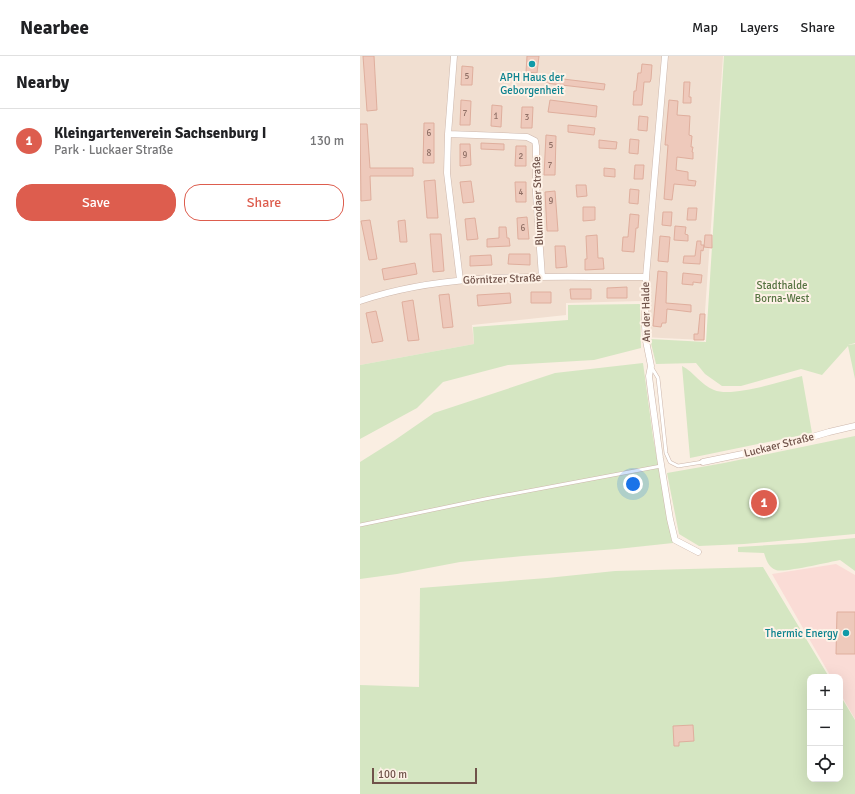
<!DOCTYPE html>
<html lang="en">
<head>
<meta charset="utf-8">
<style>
	:root { --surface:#fff; --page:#f2f2f2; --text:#202124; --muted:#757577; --line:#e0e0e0; --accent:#dd5d4e }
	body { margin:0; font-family:Signika,sans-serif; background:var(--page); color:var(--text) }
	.controls { position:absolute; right:12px; bottom:12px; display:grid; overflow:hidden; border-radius:8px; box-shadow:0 4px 16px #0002 }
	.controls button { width:36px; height:36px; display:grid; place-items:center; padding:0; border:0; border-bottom:1px solid var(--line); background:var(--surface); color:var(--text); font:20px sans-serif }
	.scale { position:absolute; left:12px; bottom:10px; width:105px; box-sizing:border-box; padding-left:4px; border:2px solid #70534a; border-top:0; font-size:11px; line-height:14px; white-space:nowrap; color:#70534a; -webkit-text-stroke:3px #fef2e7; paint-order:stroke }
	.you { position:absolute; left:273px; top:428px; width:14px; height:14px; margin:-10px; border:3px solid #fff; border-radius:50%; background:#1a73e8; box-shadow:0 0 0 6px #1a73e833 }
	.badge { display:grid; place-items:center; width:26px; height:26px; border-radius:50%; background:var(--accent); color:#fff; font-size:13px; font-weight:700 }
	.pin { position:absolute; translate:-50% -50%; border:2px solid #fff; box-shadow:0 1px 4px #0006 }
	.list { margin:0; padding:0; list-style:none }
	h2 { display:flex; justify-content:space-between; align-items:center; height:52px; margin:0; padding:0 16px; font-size:17px }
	h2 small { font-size:13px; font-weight:400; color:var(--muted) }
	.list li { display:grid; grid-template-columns:26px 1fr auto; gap:12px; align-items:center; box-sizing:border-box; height:64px; padding:0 16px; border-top:1px solid var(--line) }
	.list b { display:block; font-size:15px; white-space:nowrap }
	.list p { margin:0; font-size:13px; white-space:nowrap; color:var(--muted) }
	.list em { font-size:13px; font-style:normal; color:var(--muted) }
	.actions { display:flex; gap:8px; padding:12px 16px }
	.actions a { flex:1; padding:9px 0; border:1px solid var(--accent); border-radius:16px; text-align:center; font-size:14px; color:var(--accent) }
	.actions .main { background:var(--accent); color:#fff }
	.icon { flex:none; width:22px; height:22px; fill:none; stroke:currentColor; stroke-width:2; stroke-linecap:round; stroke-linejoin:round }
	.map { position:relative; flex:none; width:495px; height:738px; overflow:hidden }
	header { display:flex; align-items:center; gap:24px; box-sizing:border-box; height:56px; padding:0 20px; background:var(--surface); border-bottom:1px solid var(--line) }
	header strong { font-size:19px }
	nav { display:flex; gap:22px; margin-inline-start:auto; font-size:14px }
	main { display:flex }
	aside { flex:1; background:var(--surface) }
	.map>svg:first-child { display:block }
	.residential { fill:#f1dfd1 }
	.commercial { fill:#fadcd6 }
	.green { fill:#d5e6c2 }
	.building { fill:#eec9bb; stroke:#dfae9d }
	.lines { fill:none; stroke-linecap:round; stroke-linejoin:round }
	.service-casing { stroke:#cdb7ac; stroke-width:4 }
	.minor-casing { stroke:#cdb7ac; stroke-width:7 }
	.service { stroke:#fff; stroke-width:3 }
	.minor { stroke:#fff; stroke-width:6 }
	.culture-dot { fill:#0f9aa8; stroke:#fef2e7; stroke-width:1.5 }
	.labels { text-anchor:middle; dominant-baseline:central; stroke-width:4; stroke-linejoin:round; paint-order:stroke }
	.number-label { font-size:9px; fill:#907066 }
	.culture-label { font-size:11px; fill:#0d838f; stroke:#fef2e7 }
	.street-label { font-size:11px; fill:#70534a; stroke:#fef2e7 }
	.park-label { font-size:11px; fill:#587543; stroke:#fef2e7 }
</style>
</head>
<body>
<header>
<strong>Nearbee</strong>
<nav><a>Map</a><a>Layers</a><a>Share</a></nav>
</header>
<main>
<aside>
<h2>Nearby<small></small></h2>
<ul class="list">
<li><span class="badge">1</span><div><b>Kleingartenverein Sachsenburg I</b><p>Park · Luckaer Straße</p></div><em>130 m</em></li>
</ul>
<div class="actions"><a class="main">Save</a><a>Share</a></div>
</aside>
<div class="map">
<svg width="495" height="738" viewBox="0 0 495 738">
	<rect width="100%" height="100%" fill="#faeee2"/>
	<!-- residential -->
	<path class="residential" d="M0,0H363L343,284L282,281L281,245L206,247V259L112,269L114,288L0,309Z"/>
	<!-- commercial -->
	<path class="commercial" d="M476,508L495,519V663L480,637V621H471L412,518Z"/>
	<!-- green -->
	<path class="green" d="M364,0H495V287L488,289L495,288V323L488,290L462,319L441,313L381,330H362L345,318L336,307L296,308L290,283L346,286Z
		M280,248L281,292L234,304L148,309L83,326L57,352L0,383V309L114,288L113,271L208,264V249Z
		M283,307L293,381L313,487L257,493L163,500L100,506L37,518L0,523V406L35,384L74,357L195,317Z
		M322,310C334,316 341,329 354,334C372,342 422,325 442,320L452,377L330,402Z
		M495,380V478L384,488L339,490L319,478L307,417L364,407Z
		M495,482V515L480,504C469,506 424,517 416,514C408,511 406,503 404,497L378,496V491L444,487Z
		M403,511L469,621H450V723H480V639L495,664V738H0V629L59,631L60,532L187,522L255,515Z"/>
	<!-- building -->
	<path class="building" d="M3,0H14L17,54L7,55Z
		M167,0H179L177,17L166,16Z
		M282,8L292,9L291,23L290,26H284L282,49H273L274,35H276L278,17H281Z
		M102,10L113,11L112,29H101Z
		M186,21L245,28L244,34L185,27Z
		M324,26H330L329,41H331V47H323Z
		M101,44L111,45L110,69H100Z
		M190,44L237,50L236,61L188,56Z
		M309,44L318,45L317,59L330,60L329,79L332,80L331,91H333L332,96H333V103L317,101L316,114L328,116V124L336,125L335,130L314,128L312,144L304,143L308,89H305Z
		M132,49L142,50L141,71L131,70Z
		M162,51H173L172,72H161Z
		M279,60L288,61L287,75L278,74Z
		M64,67H74V107H63Z
		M0,68H7L10,112H53V120H10L11,144L1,145Z
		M208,69L235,72L234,79L208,76Z
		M186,79L196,80L195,119H184Z
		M270,83L279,84L278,98L269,97Z
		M239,84L257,86L256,93L239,92Z
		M121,87L144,88V94L121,93Z
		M100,88H110L111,109L100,110Z
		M156,90H166V110H155Z
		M275,109H284L283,123H274Z
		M244,112L255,113V121L244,120Z
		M75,124L78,162H67L64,125Z
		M111,125L114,146L103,147L100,126Z
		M155,126H166V146H156Z
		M216,129H226L227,140L217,141Z
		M270,133L279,134L278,148L269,147Z
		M195,135L198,175H187L185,136Z
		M223,151H235V164L223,165Z
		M328,152H337L336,164H327Z
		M303,156H312L311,170L302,169Z
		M270,158L279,159L278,172H276L274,196L262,195L263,181H268Z
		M167,161L169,183H158L157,162Z
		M115,162L118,183L107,184L105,163Z
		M10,164L17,203L9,204L1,165Z
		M45,164L47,186H40L38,165Z
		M315,170L326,171L325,178L328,179V185L314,184Z
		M139,171H146L147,182H149L150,190L127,191V183L139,182Z
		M70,178H81L84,215L73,216Z
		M237,179L238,202H243L244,213L225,214V203H227L226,180Z
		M345,179H352V192L344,191Z
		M300,180L310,181L308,206L298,205Z
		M337,185H341V189H344L343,195L341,194L340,208L323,207L324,200H335Z
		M195,190H205L207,211L196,212Z
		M149,198H170V209L148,208Z
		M131,199L132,209L110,210V200Z
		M55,207L57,218L24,224L22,213Z
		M298,215L307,216L306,247L331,249V256L307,253L306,267H302L301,271L293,270Z
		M323,217L342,219L341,227L333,226V229L322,228Z
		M267,231V242H247V232Z
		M210,233H231V243H211Z
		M171,236H191V247H171Z
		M150,237L151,247L118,250L117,239Z
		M89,238L93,271L83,272L79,239Z
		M53,244L59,284L48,285L42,246Z
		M16,255L23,285L12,287L6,257Z
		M340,258H345L344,284H334V278H338Z
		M477,556H495V598H476Z
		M333,669L334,685L319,686V690H314L313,670Z"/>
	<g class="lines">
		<!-- service casing -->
		<g class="service-casing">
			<path id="service" d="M292,312L298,322L306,397L310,406L318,410L343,406
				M0,469L125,443L301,410"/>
		</g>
		<!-- minor casing -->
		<g class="minor-casing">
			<path id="minor" d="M94,0L88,78L87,117L100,224
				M305,0L286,221L285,269L286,285L291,310L289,320L291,336L300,402L310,463L315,484L338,496
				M88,78L167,81L175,85L176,90V137L182,221
				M0,245C92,214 190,222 286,221
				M343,406L421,390L469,376L495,370"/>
		</g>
		<!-- service -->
		<use href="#service" class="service"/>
		<!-- minor -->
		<use href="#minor" class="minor"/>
	</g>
	<!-- markers -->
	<g class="culture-dot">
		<circle cx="172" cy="8" r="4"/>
		<circle cx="486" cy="577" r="4"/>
	</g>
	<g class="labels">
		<!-- number labels -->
		<g class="number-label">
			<text x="107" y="20">5</text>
			<text x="105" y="57">7</text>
			<text x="136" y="60">1</text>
			<text x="167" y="61">3</text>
			<text x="69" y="77">6</text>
			<text x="191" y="89">5</text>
			<text x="69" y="97">8</text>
			<text x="105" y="99">9</text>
			<text x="161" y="100">2</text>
			<text x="190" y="109">7</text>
			<text x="161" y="136">4</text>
			<text x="191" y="145">9</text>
			<text x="163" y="172">6</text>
		</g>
		<!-- culture labels -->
		<g class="culture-label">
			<text x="172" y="21">APH Haus der<tspan x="172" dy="13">Geborgenheit</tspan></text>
			<text x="478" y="577" text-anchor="end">Thermic Energy</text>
		</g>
		<!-- street labels -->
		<g class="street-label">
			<text transform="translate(178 145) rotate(-92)">Blumrodaer Straße</text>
			<text transform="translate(142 223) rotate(-2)">Görnitzer Straße</text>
			<text transform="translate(286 256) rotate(-91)">An der Halde</text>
			<text transform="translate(419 389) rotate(-14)">Luckaer Straße</text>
		</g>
		<!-- park labels -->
		<g class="park-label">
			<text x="422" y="229">Stadthalde<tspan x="422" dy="13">Borna-West</tspan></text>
		</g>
	</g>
</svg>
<div class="controls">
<button>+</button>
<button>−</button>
<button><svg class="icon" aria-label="locate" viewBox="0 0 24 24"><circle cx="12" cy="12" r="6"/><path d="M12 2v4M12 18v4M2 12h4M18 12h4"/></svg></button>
</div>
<div class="scale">100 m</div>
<div class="you"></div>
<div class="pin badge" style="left:404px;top:447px">1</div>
</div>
</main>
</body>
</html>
